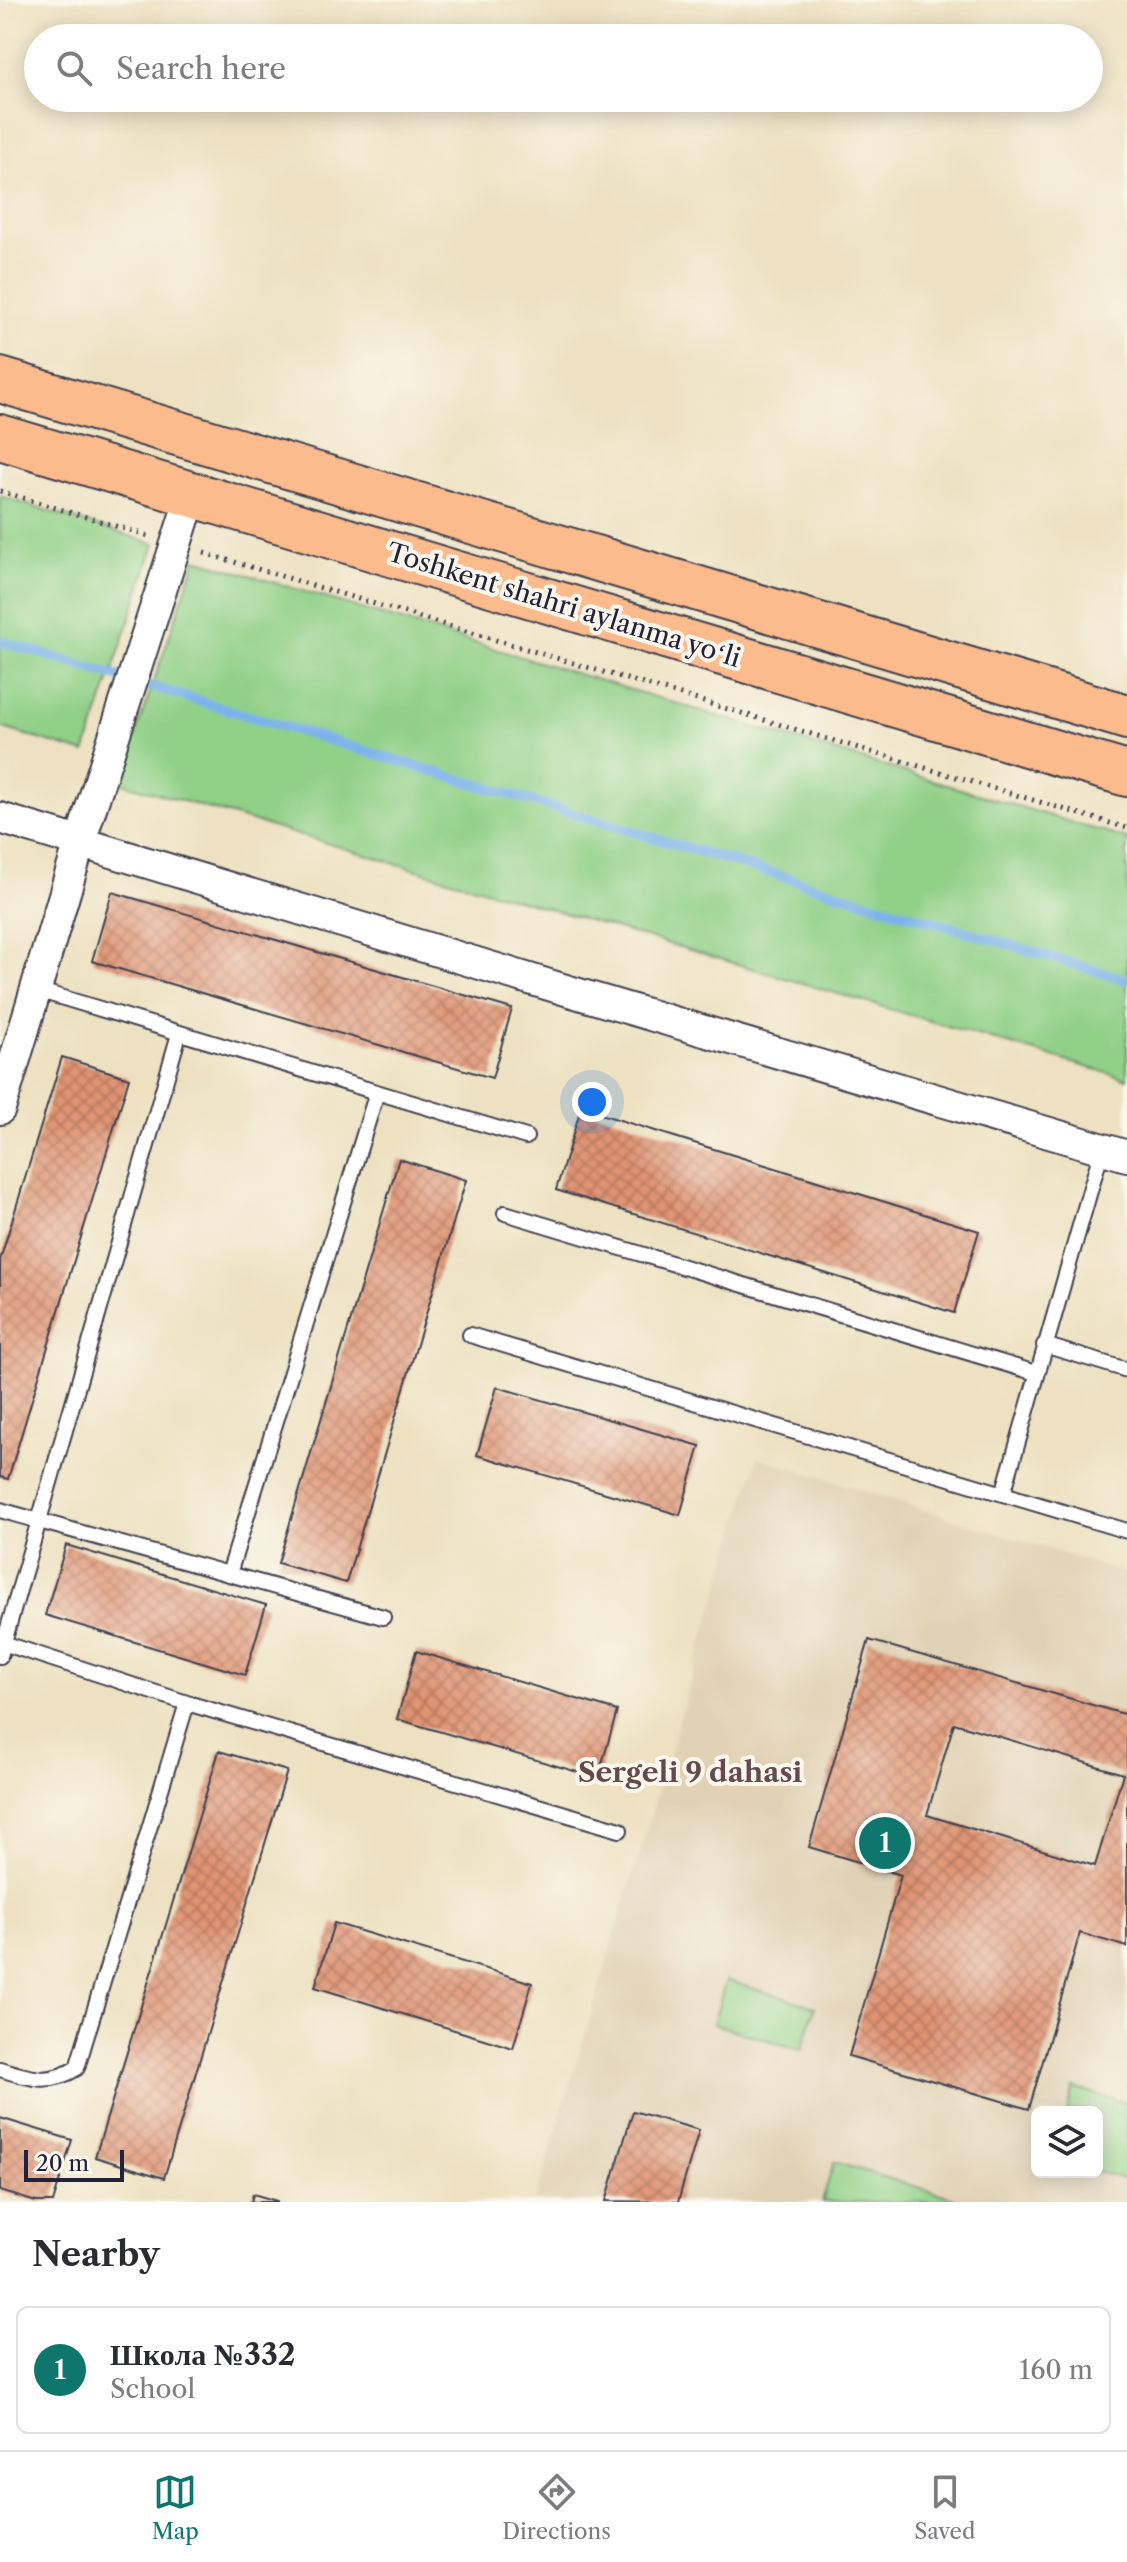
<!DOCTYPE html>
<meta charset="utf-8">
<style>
:root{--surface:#fff;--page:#f7f7f7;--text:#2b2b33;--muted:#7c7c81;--line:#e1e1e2;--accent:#0f766e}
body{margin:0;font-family:"Libre Caslon Text",serif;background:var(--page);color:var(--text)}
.controls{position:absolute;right:24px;bottom:24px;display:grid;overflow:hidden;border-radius:12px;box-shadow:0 4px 20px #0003}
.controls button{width:72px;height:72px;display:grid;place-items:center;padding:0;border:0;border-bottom:2px solid var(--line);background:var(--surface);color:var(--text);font:40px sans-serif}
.scale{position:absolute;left:24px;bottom:20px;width:100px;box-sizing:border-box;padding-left:8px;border:4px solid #22223b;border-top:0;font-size:22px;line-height:28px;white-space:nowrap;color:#22223b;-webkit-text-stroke:6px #fbf7ec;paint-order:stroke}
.you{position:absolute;left:592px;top:1102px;width:28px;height:28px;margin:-20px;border:6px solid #fff;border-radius:50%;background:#1a73e8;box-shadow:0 0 0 12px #1a73e833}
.badge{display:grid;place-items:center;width:52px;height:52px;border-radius:50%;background:var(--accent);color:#fff;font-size:26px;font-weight:700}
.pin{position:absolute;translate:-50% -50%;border:4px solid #fff;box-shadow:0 2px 8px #0006}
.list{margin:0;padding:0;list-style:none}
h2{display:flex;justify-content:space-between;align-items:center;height:104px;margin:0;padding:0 32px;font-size:34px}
h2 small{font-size:26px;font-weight:400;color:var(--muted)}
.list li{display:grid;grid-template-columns:52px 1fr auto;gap:24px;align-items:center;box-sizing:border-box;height:128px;margin:0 16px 16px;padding:0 16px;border:2px solid var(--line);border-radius:12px}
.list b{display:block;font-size:30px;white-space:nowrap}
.list p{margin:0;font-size:26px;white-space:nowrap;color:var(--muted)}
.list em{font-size:26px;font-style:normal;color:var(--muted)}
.icon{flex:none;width:44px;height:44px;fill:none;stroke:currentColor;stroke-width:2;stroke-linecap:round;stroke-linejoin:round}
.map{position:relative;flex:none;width:1127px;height:2202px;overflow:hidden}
.search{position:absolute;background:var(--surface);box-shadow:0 4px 20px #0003;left:24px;right:24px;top:24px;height:88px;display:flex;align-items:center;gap:20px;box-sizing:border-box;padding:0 28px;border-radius:44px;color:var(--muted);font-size:30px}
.sheet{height:248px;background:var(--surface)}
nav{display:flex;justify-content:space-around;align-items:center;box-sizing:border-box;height:112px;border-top:2px solid var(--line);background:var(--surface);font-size:22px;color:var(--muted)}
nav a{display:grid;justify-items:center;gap:4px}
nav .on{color:var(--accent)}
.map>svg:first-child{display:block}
.built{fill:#e1d2b5;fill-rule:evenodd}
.green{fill:#90d087;stroke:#597961;stroke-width:2}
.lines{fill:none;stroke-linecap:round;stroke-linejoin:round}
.stream{stroke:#7bb2eb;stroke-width:10}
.building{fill:url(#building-cross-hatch);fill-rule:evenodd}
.service-casing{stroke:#403f4f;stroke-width:18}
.minor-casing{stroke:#403f4f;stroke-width:34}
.trunk-casing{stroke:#403f4f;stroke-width:48}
.path{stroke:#403f4f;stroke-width:5;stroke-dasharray:2 6;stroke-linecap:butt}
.service{stroke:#fff;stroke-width:14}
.minor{stroke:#fff;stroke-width:30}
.trunk{stroke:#fbbb8c;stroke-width:44}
.labels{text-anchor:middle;stroke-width:8;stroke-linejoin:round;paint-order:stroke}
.street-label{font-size:26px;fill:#22223b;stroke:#fbf7ec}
.neighbourhood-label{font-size:28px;font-weight:bold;fill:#644a4f;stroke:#fbf7ec}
</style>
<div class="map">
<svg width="1127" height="2202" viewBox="0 0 1127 2202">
<defs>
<pattern id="building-cross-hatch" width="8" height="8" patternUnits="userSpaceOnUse" patternTransform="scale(2)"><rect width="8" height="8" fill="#e09473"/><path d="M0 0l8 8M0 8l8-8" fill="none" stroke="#b57860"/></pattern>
</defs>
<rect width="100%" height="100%" fill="#fbf7ec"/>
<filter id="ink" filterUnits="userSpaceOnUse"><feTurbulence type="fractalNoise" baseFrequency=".0125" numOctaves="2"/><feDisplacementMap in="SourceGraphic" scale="16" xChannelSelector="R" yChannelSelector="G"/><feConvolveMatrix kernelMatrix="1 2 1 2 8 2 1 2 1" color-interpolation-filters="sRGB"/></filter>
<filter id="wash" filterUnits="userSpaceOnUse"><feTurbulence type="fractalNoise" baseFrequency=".006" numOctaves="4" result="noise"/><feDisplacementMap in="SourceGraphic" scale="32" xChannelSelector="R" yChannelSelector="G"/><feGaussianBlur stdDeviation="1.8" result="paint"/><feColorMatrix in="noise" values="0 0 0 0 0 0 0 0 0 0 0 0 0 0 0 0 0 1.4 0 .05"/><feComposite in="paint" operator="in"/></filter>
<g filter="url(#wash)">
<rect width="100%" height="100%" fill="#ede1c1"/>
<path class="built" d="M758 1457 1127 1574V2202H535ZM1037 2112H1097V2172H1037Z"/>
<path class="green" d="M0 496 155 544 85 753 0 727Z
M196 559 1127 839V1079L119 782Z
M726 1980 815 2007 802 2050 713 2024Z
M1074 2088 1127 2103V2180L1097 2172V2112H1067Z
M834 2162 967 2202H822Z"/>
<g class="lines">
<path class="stream" d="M0 641 1127 980"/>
</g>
<g id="blocks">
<path class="building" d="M112 892 512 1009 492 1078 92 961Z
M62 1057 129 1078 8 1479 0 1477V1260Z
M581 1108 979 1231 954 1313 556 1190Z
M399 1159 466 1180 346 1583 278 1563Z
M497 1387 700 1446 680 1515 477 1455Z
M66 1545 266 1605 245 1675 45 1615Z
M869 1640 1127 1715V1947L1080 1933 1029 2109 849 2056 901 1875 809 1847ZM954 1723 1123 1774 1095 1866 927 1815Z
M416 1651 617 1711 598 1778 397 1719Z
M219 1751 287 1771 164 2178 95 2157Z
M334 1923 532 1983 513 2048 315 1987Z
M633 2111 699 2130 678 2202 606 2201Z
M0 2118 72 2140 53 2202H36L0 2191Z
M253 2194 277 2201V2202H251Z"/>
</g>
</g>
<g filter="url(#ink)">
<use href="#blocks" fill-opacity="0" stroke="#403f4f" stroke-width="2"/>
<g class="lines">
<defs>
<path id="service" d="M37 990 526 1137
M505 1213 1036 1373
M470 1335 1127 1531
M1044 1345 1127 1370
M1003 1494 1102 1149
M0 1510 383 1617
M229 1574 377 1092
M0 1642 187 1703 620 1830
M0 1656 179 1034
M0 2069C30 2078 48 2086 77 2068L187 1703"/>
<path id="minor" d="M0 818 569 991 1127 1156
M0 1109 80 842 192 494"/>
<path id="trunk" d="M0 380 1127 717
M0 437 1127 774"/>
</defs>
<use href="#service" class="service-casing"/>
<use href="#minor" class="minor-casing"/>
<use href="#trunk" class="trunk-casing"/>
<path class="path" d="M0 491 149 536
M204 553 1127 828"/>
<use href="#service" class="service"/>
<use href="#minor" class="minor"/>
<use href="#trunk" class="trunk"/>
</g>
</g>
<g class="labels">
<g class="street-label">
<text transform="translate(564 605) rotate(17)" y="9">Toshkent shahri aylanma yoʻli</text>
</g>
<g class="neighbourhood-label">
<text x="690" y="1782">Sergeli 9 dahasi</text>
</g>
</g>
</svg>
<div class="controls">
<button><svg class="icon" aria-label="layers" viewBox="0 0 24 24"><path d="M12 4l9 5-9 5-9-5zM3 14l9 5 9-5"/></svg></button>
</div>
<div class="scale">20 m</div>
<div class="you"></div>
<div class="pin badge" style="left:885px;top:1843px">1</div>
<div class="search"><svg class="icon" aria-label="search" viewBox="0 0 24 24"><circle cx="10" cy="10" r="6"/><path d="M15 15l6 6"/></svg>Search here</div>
</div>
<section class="sheet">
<h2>Nearby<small></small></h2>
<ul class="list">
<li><span class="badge">1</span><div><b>Школа №332</b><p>School</p></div><em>160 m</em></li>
</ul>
</section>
<nav>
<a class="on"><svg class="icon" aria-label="map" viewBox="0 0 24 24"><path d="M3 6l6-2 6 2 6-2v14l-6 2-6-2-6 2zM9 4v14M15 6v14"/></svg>Map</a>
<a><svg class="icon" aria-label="directions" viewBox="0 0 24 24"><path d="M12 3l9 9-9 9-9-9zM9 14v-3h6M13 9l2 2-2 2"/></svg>Directions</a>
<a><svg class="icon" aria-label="saved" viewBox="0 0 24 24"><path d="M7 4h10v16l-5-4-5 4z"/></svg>Saved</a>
</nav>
